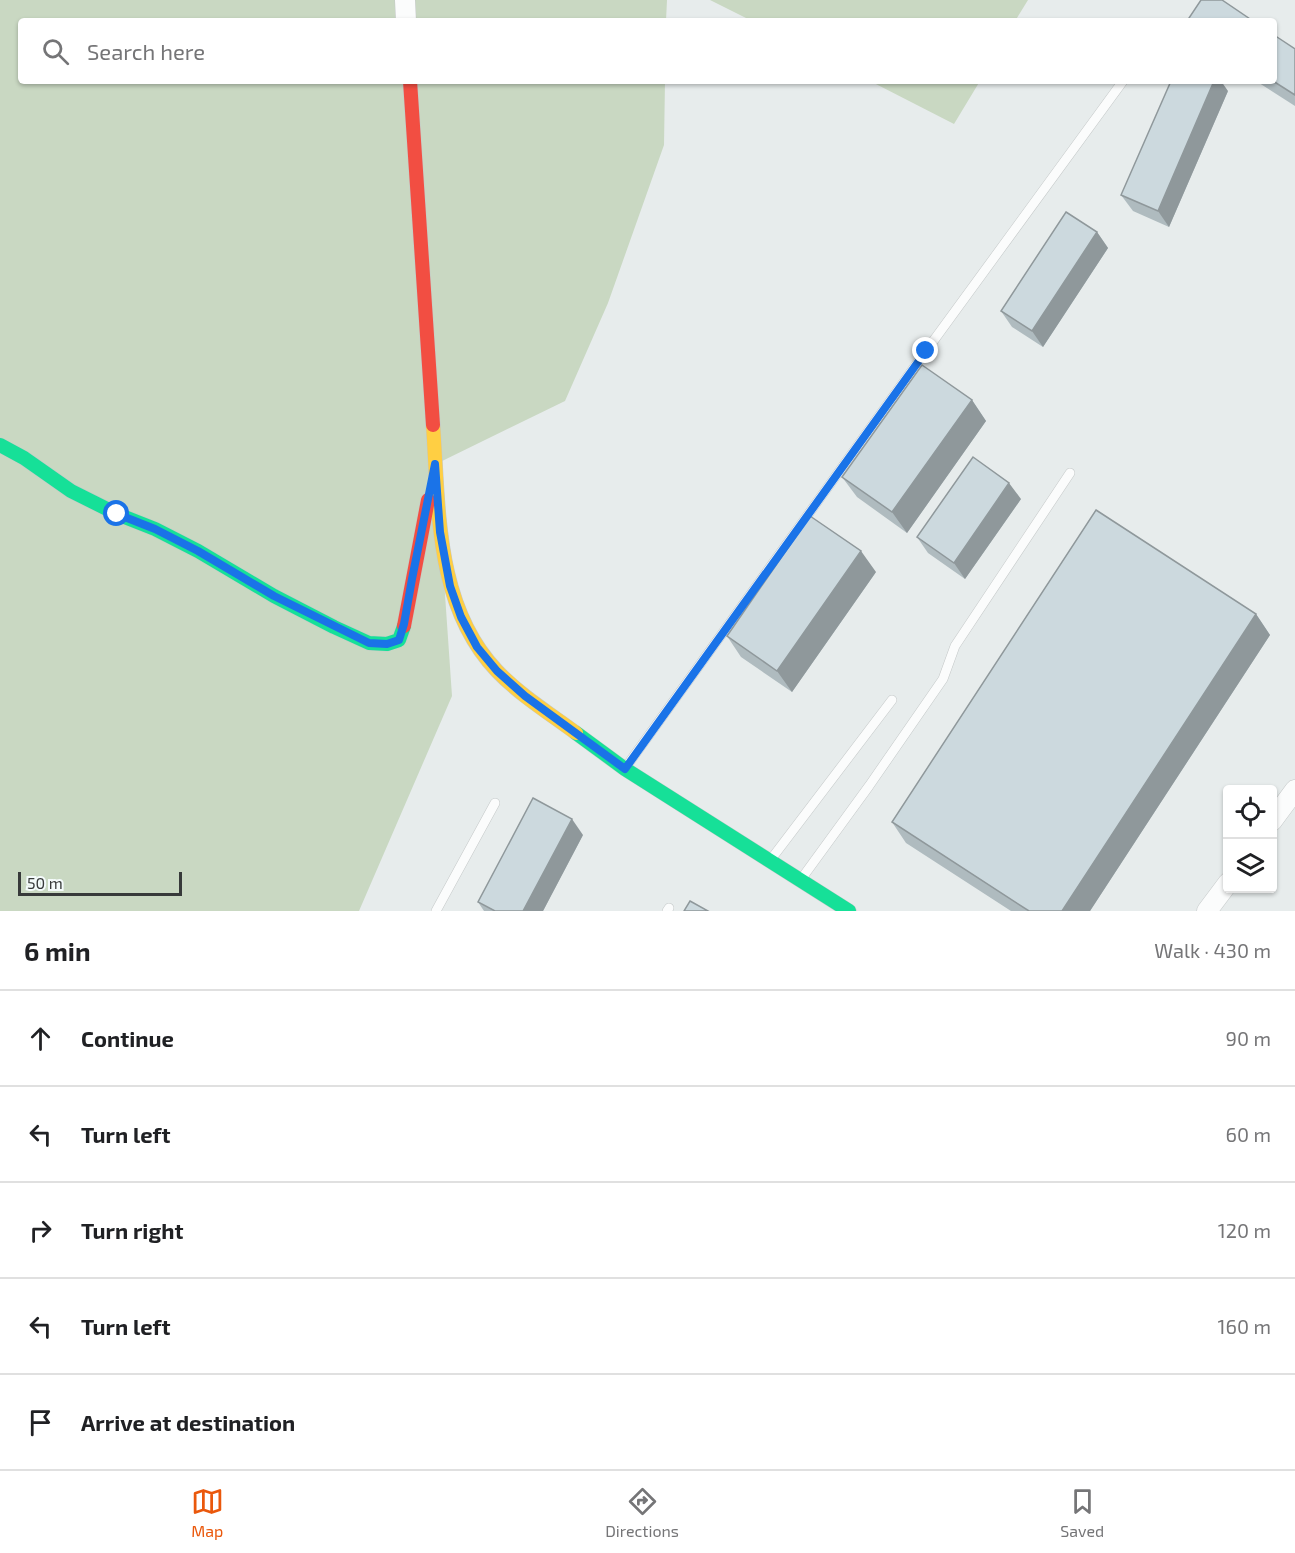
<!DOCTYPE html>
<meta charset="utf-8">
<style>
:root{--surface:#fff;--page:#f2f2f2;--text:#202124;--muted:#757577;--line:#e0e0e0;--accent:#ea580c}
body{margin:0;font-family:"Exo 2",sans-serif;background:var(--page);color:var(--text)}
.controls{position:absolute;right:18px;bottom:18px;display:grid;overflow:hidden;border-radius:6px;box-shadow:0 2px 4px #0004}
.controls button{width:54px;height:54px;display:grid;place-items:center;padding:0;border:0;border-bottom:2px solid var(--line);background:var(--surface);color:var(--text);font:30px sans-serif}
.scale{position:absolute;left:18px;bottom:15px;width:164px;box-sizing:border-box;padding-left:6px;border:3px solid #373a3a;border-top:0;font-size:16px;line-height:21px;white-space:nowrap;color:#373a3a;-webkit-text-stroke:4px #f4fbfb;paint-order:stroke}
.stop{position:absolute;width:18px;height:18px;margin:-14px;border:4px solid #1a73e8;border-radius:50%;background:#fff}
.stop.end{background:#1a73e8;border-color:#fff;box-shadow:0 2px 6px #0008}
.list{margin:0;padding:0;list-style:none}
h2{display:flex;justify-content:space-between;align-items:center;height:78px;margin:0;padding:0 24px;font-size:26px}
h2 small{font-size:20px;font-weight:400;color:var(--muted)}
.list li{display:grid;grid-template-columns:39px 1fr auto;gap:18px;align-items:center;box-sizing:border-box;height:96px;padding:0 24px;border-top:2px solid var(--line)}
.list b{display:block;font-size:22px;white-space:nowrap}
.list em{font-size:20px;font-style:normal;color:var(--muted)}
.icon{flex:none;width:33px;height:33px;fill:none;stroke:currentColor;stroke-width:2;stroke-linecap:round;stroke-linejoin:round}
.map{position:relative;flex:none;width:1295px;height:911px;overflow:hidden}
.search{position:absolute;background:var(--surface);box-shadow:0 2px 4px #0004;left:18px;right:18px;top:18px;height:66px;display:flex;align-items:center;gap:15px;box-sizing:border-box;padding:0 21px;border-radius:6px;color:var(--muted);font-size:22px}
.sheet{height:558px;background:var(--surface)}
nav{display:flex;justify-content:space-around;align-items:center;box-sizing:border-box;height:84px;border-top:2px solid var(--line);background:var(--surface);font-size:16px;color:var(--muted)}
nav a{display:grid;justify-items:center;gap:3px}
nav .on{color:var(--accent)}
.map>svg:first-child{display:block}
.green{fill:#c9d8c2}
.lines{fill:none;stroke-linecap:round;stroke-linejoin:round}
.lane-casing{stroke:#c4c8c8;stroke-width:10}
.street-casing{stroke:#c4c8c8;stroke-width:21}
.fast-casing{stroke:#c4c8c8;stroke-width:15}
.slow-casing{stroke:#c4c8c8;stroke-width:15}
.jam-casing{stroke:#c4c8c8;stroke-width:15}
.lane{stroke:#fbfcfc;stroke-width:9}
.street{stroke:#fbfcfc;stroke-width:20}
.fast{stroke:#16e098;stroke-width:14}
.slow{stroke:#ffcf43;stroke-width:14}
.jam{stroke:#f24e42;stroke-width:14}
.wall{fill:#afbbbf}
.shaded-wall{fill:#8f989b}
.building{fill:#ccd9de;stroke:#8f989b;stroke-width:1.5}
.route{stroke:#1a73e8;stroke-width:8}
</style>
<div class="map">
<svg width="1295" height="911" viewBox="0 0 1295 911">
<rect width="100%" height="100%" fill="#e7ecec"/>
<path class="green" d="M0 0H667L666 21H21V81H665L664 145 608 303 565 401 436 464 452 696 359 911H0Z
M710 0H1028L1015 21H752Z
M870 81H980L954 124Z"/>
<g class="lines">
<defs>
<path id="lane" d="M626 767 926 351 1123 81
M772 858 892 700
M802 878 869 786 943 679 955 646 1070 473
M436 911 495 803
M667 911 669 908"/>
<path id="street" d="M405 0 406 21
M1272 821 1295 790
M1207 911 1228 883"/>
<path id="fast" d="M0 445 24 458 71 491 117 514 155 529 198 551 274 596 334 627 369 643 387 644 399 640 404 626
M576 733 625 769 849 911"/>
<path id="slow" d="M433 425C439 509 435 606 497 671 520 695 549 713 576 733"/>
<path id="jam" d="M410 81 433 425
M404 626 428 500"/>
</defs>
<use href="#lane" class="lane-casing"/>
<use href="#street" class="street-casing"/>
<use href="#fast" class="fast-casing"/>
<use href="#slow" class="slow-casing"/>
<use href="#jam" class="jam-casing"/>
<use href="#lane" class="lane"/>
<use href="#street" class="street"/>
<use href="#fast" class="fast"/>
<use href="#slow" class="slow"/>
<use href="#jam" class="jam"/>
</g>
<path class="wall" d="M1295 49V106L1256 81H1274Z
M1228 91 1169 227 1133 211 1121 195Z
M1097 232 1108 248 1043 347 1012 327 1001 311Z
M972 400 986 421 907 533 857 497 842 477Z
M1021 499 965 579 928 553 917 537Z
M876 572 792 692 741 657 727 636Z
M1256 614 1270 635 1090 911H1011L906 843 892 822Z
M583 835 543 911H484L478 902Z"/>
<path class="shaded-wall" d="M1214 81H1221L1228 91 1169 227 1158 211Z
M1097 232 1108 248 1043 347 1032 331Z
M972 400 986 421 907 533 892 512Z
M1009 483 1021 499 965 579 954 563Z
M861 551 876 572 792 692 777 671Z
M1256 614 1270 635 1090 911H1062Z
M572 819 583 835 543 911H523Z"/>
<path class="building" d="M1201 0H1222L1253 21H1187Z
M1274 35 1295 49V95L1273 81Z
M1171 81H1214L1158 211 1121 195Z
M1066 212 1097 232 1032 331 1001 311Z
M922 365 972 400 892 512 842 477Z
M973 457 1009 483 954 563 917 537Z
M1096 510 1256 614 1062 911H1029L892 822Z
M810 516 861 551 777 671 727 636Z
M533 798 572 819 523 911H495L478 902Z
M690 901 708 911H684Z"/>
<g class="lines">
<path class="route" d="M117 514 155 529 198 551 274 596 369 643 387 644 399 640 404 624 412 579 435 464 440 532 450 586 461 617 477 647 497 671 525 696 625 769 926 351"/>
</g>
</svg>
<div class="controls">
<button><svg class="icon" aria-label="locate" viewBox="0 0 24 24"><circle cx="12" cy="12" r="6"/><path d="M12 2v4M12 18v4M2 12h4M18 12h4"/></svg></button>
<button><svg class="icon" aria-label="layers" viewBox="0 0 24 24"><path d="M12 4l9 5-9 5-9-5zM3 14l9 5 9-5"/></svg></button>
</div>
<div class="scale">50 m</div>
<div class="stop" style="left:117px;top:514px"></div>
<div class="stop end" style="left:926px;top:351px"></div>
<div class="search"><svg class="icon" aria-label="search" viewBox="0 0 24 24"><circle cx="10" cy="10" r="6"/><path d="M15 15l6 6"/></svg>Search here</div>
</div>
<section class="sheet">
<h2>6 min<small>Walk · 430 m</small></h2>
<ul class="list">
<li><svg class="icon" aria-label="ahead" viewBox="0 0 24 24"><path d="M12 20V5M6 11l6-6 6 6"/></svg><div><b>Continue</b></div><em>90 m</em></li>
<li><svg class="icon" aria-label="left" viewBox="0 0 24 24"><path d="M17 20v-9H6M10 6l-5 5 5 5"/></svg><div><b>Turn left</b></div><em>60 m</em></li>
<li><svg class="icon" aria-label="right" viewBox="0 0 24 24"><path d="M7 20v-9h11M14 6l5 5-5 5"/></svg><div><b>Turn right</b></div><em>120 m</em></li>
<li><svg class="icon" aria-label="left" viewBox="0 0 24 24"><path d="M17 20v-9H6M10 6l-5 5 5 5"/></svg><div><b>Turn left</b></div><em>160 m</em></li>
<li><svg class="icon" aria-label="arrive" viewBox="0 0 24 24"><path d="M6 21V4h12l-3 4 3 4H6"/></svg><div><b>Arrive at destination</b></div></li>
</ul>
</section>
<nav>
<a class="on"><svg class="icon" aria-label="map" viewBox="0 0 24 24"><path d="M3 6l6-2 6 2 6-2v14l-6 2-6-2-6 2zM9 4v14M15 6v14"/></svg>Map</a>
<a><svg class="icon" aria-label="directions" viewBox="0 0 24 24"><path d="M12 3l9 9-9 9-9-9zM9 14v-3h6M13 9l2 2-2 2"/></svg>Directions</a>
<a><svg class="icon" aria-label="saved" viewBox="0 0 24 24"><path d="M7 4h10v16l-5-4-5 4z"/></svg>Saved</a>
</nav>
